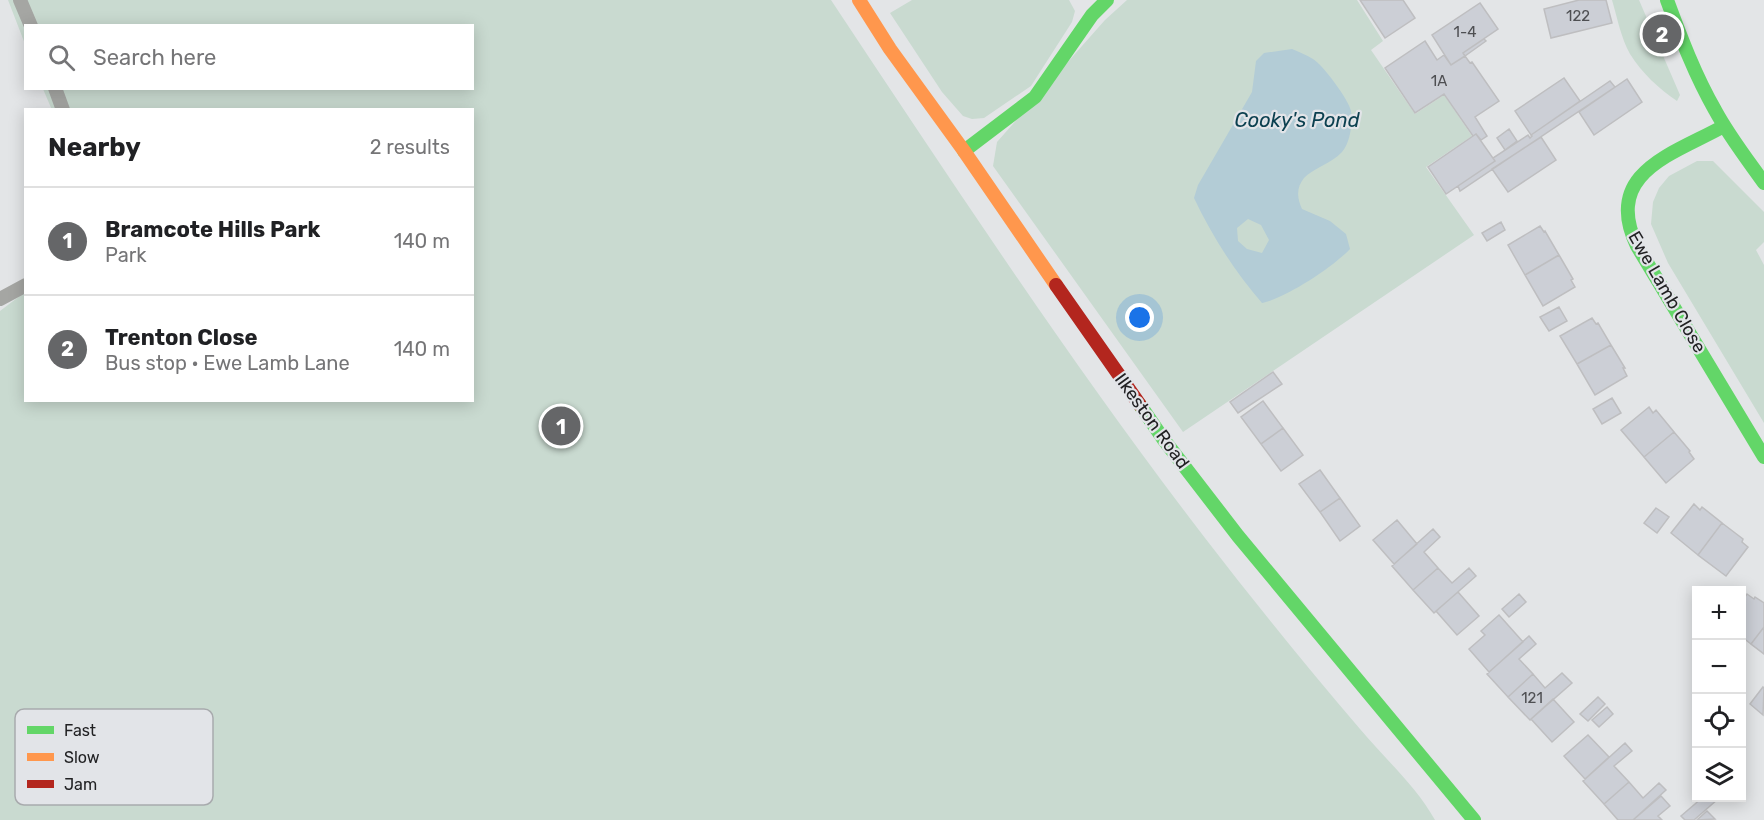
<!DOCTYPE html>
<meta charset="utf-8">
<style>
:root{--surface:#fff;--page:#f2f2f2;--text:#202124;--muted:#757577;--line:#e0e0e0;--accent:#656668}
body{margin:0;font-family:Rubik,sans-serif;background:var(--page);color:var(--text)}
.controls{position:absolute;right:18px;bottom:18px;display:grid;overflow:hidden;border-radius:0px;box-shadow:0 3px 15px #0003}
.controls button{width:54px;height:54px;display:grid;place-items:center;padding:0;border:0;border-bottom:2px solid var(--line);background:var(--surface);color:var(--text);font:30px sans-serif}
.you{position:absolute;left:1140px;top:318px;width:21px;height:21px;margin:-15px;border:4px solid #fff;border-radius:50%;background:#1a73e8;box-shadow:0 0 0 9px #1a73e833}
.badge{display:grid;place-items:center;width:39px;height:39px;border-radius:50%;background:var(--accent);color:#fff;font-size:20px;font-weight:700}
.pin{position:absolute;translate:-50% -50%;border:3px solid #fff;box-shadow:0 2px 6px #0006}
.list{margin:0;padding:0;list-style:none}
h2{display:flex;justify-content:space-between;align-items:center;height:78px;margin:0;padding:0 24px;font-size:26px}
h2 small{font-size:20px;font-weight:400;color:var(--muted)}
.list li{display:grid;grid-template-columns:39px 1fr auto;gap:18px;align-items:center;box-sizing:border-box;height:108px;padding:0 24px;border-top:2px solid var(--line)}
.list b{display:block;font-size:22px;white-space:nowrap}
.list p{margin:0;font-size:20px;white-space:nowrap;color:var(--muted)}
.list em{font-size:20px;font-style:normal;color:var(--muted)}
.icon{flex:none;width:33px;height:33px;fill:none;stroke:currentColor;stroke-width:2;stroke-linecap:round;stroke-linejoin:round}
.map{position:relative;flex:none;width:1764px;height:820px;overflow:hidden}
.search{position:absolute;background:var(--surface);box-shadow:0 3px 15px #0003;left:24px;top:24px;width:450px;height:66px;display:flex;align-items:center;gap:15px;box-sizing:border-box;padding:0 21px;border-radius:0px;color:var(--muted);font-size:22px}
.panel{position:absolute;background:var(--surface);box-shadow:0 3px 15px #0003;left:24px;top:108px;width:450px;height:294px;border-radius:0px}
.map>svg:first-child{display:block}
.green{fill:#c9dad0}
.water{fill:#b3ccd6;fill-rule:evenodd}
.building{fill:#cccfd6;stroke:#bebec0;stroke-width:1.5}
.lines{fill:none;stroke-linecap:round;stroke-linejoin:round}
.lane{stroke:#a5a6a3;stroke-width:14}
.fast{stroke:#63d668;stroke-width:14}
.slow{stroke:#ff974d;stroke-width:14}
.jam{stroke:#b3261e;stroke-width:14}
.labels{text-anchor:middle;stroke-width:4.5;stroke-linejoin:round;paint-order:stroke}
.number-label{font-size:15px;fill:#4e4f52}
.street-label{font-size:18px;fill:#212123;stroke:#e2e4e8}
.water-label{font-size:20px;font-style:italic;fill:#0c4050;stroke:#e2e4e8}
.key{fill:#e2e4e8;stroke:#a8aaad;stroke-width:1.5}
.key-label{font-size:16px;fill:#212123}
</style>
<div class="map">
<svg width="1764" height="820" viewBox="0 0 1764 820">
<rect width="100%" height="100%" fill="#e3e5e7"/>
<path class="green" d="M8 0H831C952 182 1072 365 1205 538 1255 603 1307 667 1360 729 1385 759 1416 786 1435 820H0V311L25 292 26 400H472V110H52L43 89 472 88V26H26L25 44Z
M912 0H1069L1075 11 1072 22 1031 86 984 118 972 119 963 116 942 92 890 13Z
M1127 0H1357L1383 41 1371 50 1415 114 1444 95 1472 136 1426 167 1474 235 1183 432 993 166 997 142 1105 20Z
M1612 0H1639L1680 95 1677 101C1659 89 1642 73 1630 54 1621 38 1617 17 1612 0Z
M1697 161H1713L1764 212V242L1756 250 1764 265V423L1668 263 1651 224 1653 202 1659 188 1669 176Z"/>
<path class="water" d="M1292 49C1299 52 1307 55 1313 59 1323 65 1349 100 1351 111 1353 123 1350 143 1342 152 1332 163 1312 169 1304 178 1296 188 1297 198 1302 209L1330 221 1346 234 1350 249C1333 267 1286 298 1262 303 1235 272 1212 236 1194 198L1198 185 1252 92 1256 61 1264 53ZM1248 219 1261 225 1269 240 1262 253 1247 249 1238 241 1237 228Z"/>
<path class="building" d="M1360 0H1403L1415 18 1385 38Z
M1579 0H1606L1612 23 1551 38 1544 9Z
M1480 3 1498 29 1463 53 1465 56 1451 65 1432 35Z
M1484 39 1486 41 1465 56 1463 53Z
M1425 41 1437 60 1444 55 1451 65 1465 56 1470 63 1472 62 1499 101 1475 117 1487 136 1481 140 1476 134 1473 136 1444 94 1415 113 1385 68Z
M1564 78 1580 101 1531 135 1515 111Z
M1627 79 1642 102 1594 135 1579 112Z
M1610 81 1615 87 1460 191 1458 186 1495 161 1493 158 1528 135 1530 138 1532 136 1531 135Z
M1509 129 1517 141 1505 150 1497 138Z
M1476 134 1495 161 1446 194 1428 167Z
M1541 137 1556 160 1508 192 1492 169Z
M1501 222 1505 230 1487 241 1482 233Z
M1540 226 1544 232 1545 231 1559 255 1525 275 1508 245Z
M1559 255 1573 279 1571 280 1575 287 1543 306 1525 275Z
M1559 307 1567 321 1549 331 1540 317Z
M1592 318 1596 324 1598 323 1611 345 1577 364 1560 336Z
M1611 345 1625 368H1623L1627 376 1595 395 1577 364Z
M1273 372 1282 384 1238 413 1230 402Z
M1612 398 1621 413 1602 424 1593 409Z
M1263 401 1283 428 1261 444 1241 417Z
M1649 407 1653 413 1656 410 1674 432 1644 457 1621 430Z
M1283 428 1303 455 1281 471 1261 444Z
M1674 432 1690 451 1689 452 1694 459 1666 483 1644 457Z
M1320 470 1340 498 1320 512 1299 484Z
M1340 498 1360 526 1340 541 1320 512Z
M1694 504 1700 510 1702 507 1722 523 1698 555 1671 533Z
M1656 508 1669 517 1657 533 1644 523Z
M1397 520 1417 544 1394 564 1373 540Z
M1722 523 1743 539 1742 542 1748 547 1726 576 1698 555Z
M1433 529 1440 537 1424 552 1438 568 1413 590 1392 566Z
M1438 568 1452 583 1469 568 1476 576 1434 613 1413 590Z
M1458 592 1479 616 1457 635 1436 611Z
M1519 594 1526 602 1509 617 1502 609Z
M1747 594 1754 599 1755 597 1764 603V627L1751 644 1742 637V601Z
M1499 615 1523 642 1489 672 1469 649 1485 635 1481 631Z
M1764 627V654L1751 644Z
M1529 636 1536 644 1519 659 1533 674 1508 697 1487 674Z
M1562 673 1572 683 1530 720 1508 697 1533 674 1545 688Z
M1763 687 1764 688 1763 715 1750 704Z
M1598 697 1605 704 1588 721 1580 714Z
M1553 699 1574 722 1552 742 1531 719Z
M1607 707 1613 714 1599 727 1592 720Z
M1588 735 1609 757 1585 779 1564 756Z
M1625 743 1632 751 1614 766 1629 782 1604 804 1583 781Z
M1629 782 1643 798 1659 783 1666 790 1633 820H1618L1604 804Z
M1661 796 1670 806 1658 816 1662 820H1633Z
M1702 798H1717L1718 799 1694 820H1685L1681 816Z
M1707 811 1715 819 1697 820Z"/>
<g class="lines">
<path class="lane" d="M20 0 31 26
M55 88 63 110
M0 299 26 285"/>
<path class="fast" d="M1667 0C1681 38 1695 75 1715 110 1729 136 1747 159 1764 183
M1724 126C1674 154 1602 172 1637 246L1764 457
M964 151 1035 97 1092 15 1107 0
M1140 405 1164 440 1238 536 1474 820"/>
<path class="slow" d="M859 0 890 49 964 151 1056 285"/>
<path class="jam" d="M1056 285 1140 405"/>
</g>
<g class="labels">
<g class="number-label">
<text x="1578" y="21">122</text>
<text x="1465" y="37">1-4</text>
<text x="1439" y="86">1A</text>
<text x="1532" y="703">121</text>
</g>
<g class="street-label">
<text transform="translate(1667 292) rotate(60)" y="6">Ewe Lamb Close</text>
<text transform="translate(1152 421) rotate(54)" y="6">Ilkeston Road</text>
</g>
<g class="water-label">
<text x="1297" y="127">Cooky's Pond</text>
</g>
</g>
<rect x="15" y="709" width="198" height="96" rx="9" class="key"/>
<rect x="27" y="726" width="27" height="8" fill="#63d668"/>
<rect x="27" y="753" width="27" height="8" fill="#ff974d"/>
<rect x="27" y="780" width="27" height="8" fill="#b3261e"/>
<g class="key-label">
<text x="64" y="736">Fast</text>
<text x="64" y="763">Slow</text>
<text x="64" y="790">Jam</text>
</g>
</svg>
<div class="controls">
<button>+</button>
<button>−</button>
<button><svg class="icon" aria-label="locate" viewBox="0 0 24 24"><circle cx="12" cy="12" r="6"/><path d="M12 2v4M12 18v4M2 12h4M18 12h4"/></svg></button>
<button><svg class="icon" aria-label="layers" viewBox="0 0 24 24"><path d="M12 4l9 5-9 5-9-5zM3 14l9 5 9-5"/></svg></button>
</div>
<div class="you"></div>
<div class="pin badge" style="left:561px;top:426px">1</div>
<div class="pin badge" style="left:1662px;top:34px">2</div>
<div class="search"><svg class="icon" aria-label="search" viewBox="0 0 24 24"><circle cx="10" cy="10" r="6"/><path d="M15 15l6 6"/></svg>Search here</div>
<section class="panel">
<h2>Nearby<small>2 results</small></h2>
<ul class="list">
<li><span class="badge">1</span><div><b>Bramcote Hills Park</b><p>Park</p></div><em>140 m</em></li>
<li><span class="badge">2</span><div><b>Trenton Close</b><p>Bus stop · Ewe Lamb Lane</p></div><em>140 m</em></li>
</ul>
</section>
</div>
